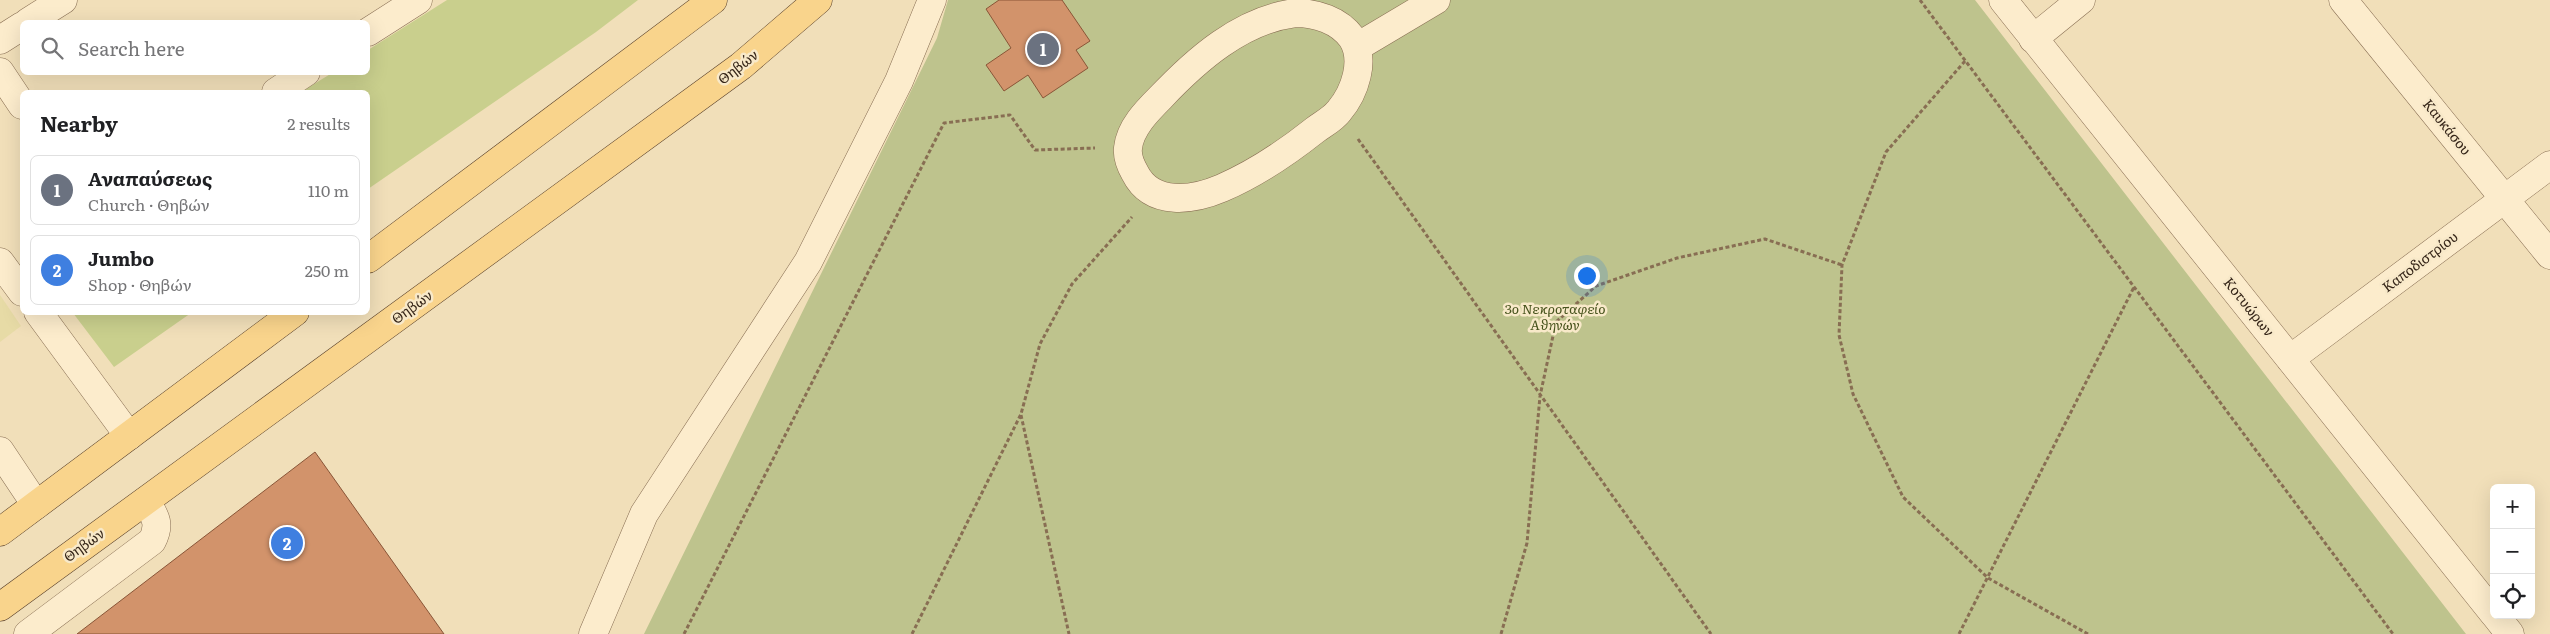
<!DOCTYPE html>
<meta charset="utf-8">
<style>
:root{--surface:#fff;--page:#f6f6f6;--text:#202124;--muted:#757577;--line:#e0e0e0;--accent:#2563eb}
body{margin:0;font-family:Literata,serif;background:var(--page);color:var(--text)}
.controls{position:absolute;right:15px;bottom:15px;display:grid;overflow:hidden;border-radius:8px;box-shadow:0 5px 20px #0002}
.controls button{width:45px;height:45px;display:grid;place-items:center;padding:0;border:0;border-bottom:1px solid var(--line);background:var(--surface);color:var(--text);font:25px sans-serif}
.you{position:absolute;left:1586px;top:275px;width:18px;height:18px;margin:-12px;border:4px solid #fff;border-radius:50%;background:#1a73e8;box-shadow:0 0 0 8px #1a73e833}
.badge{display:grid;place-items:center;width:32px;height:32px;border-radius:50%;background:var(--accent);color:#fff;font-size:16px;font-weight:700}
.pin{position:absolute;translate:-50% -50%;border:2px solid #fff;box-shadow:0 1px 5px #0006}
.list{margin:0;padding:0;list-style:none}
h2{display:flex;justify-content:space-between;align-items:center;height:65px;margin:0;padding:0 20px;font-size:21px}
h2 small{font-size:16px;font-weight:400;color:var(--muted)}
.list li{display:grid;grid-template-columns:32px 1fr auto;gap:15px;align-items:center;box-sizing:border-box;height:70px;margin:0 10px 10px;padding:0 10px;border:1px solid var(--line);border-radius:8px}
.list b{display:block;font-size:19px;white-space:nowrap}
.list p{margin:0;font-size:16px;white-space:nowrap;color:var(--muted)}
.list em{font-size:16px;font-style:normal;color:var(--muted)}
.icon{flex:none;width:28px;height:28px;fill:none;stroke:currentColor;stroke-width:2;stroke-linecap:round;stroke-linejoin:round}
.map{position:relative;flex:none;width:2550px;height:634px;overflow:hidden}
.search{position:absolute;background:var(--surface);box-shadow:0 5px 20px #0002;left:20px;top:20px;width:350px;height:55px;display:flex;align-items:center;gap:12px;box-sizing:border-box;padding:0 18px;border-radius:8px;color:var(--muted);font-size:19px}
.panel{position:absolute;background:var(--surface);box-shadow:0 5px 20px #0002;left:20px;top:90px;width:350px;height:225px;border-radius:8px}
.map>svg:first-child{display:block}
.farmland{fill:#e7dba6}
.green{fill:#c9cf8d}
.cemetery{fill:#bec38d}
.building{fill:#d2936b;stroke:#895537}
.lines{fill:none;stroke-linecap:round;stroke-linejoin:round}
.minor-casing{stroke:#886e53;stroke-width:29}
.major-casing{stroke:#553c28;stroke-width:29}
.path{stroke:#886e53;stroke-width:3;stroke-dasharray:4 2.5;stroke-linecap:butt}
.minor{stroke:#fceccc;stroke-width:28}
.major{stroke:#f9d48c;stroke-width:28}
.labels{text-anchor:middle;stroke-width:5;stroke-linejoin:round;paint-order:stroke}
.street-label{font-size:14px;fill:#362619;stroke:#f8e9c9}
.park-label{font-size:14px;font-style:italic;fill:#48541e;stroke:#f8e9c9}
</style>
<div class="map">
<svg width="2550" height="634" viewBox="0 0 2550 634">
<rect width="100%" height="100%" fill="#f1dfb9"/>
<path class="farmland" d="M0 295 21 326 0 342Z"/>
<path class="green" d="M447 0H638L596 32 368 189V92H301L332 73 368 72V50Z
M73 313H191L114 367Z"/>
<path class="cemetery" d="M948 0H1975L2466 634H644L937 38Z"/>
<path class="building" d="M999 0H1062L1090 41 1076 50 1088 68 1043 98 1028 75 1004 91 986 65 1011 48 986 9Z
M315 452 444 634H77Z"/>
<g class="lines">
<defs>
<path id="minor" d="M2003 0 2494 614
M2343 0 2550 255
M1295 13C1316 13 1339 20 1352 38 1366 60 1355 92 1339 111 1333 119 1323 124 1315 130 1286 153 1257 173 1222 188 1194 200 1152 207 1135 173 1131 166 1127 156 1128 148 1130 128 1147 111 1160 98 1196 60 1241 20 1295 13Z
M28 22 63 0
M368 32 418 0
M2033 39 2081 0
M0 40 22 26
M1357 47 1436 0
M0 72 22 105
M276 92 306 72
M0 262 22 292
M38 312 129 436
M2290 359 2550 165
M0 451 36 505
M2495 615 2510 634
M28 634 152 541C161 524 155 516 146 501
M593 634 644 514 808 262 899 81 932 0"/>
<path id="major" d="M368 259 713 0
M0 532 295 312
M0 607 741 66 818 0"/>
</defs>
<use href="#minor" class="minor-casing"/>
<use href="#major" class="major-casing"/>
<path class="path" d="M1920 0 2393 634
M1965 61 1886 152 1842 265 1839 335 1853 394 1903 497 1988 578 2088 634
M1358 139 1711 634
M1021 415 1069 634
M684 634 944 123 1010 115 1035 150 1095 148
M912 634 1021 414 1040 344 1072 284 1132 217
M1501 634 1527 543 1540 396 1556 322 1596 286 1677 258 1765 239 1842 265
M1959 634 2134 287"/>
<use href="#minor" class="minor"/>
<use href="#major" class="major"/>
</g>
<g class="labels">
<g class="street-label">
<text transform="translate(738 67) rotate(-38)" y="5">Θηβών</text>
<text transform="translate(2447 127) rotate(51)" y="5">Καυκάσου</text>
<text transform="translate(2420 262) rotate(-37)" y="5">Καποδιστρίου</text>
<text transform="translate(412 307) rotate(-36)" y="5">Θηβών</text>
<text transform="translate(2249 307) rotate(51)" y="5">Κοτυώρων</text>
<text transform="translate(84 545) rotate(-36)" y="5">Θηβών</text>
</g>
<g class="park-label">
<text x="1555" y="314">3ο Νεκροταφείο<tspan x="1555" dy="16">Αθηνών</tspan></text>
</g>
</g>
</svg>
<div class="controls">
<button>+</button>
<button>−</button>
<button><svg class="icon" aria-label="locate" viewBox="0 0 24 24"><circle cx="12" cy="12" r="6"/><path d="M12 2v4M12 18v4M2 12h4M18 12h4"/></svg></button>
</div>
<div class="you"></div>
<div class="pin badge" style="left:1043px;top:49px;background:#6b7280">1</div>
<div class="pin badge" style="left:287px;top:543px;background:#3f7fe0">2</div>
<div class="search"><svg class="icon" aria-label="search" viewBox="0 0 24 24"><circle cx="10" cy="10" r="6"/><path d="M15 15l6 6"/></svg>Search here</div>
<section class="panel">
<h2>Nearby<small>2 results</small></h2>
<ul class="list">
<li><span class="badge" style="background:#6b7280">1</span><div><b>Αναπαύσεως</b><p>Church · Θηβών</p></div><em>110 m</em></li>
<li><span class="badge" style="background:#3f7fe0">2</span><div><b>Jumbo</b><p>Shop · Θηβών</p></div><em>250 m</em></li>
</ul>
</section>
</div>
